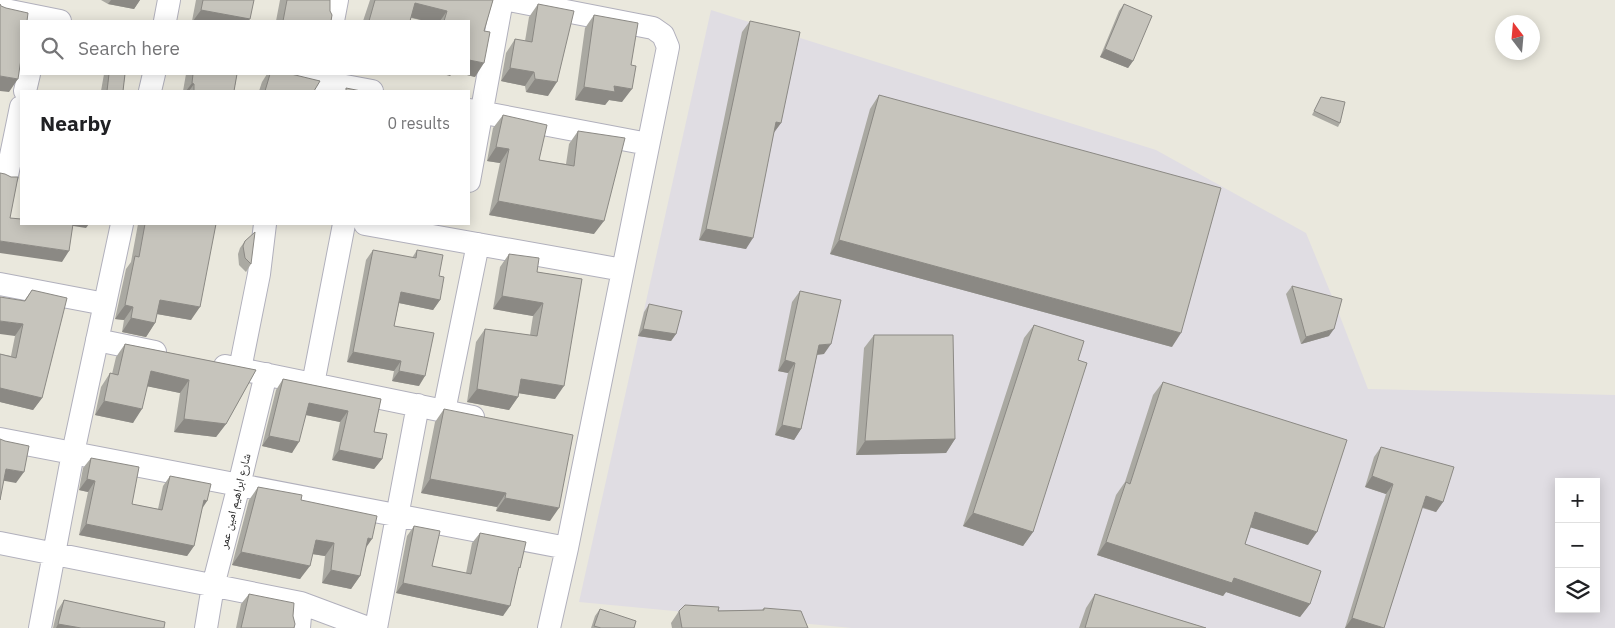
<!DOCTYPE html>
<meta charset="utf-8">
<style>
:root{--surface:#fff;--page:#f2f2f2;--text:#202124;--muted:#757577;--line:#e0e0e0}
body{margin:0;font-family:"IBM Plex Sans","Noto Naskh Arabic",sans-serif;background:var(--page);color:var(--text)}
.controls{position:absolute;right:15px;bottom:15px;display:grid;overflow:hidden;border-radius:0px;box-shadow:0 2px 12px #0003}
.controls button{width:45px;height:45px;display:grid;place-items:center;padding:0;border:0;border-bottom:1px solid var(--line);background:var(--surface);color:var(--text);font:25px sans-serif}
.compass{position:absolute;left:1495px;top:15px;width:45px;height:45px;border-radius:50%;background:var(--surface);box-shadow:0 2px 12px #0003;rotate:344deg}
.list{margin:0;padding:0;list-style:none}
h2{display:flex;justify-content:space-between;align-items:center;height:65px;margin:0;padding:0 20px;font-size:21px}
h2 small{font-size:16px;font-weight:400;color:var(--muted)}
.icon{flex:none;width:28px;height:28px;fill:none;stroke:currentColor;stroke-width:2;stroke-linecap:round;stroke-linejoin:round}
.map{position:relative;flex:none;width:1615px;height:628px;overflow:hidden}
.search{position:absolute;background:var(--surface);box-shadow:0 2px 12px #0003;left:20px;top:20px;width:450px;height:55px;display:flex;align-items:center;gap:12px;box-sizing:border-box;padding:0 18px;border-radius:0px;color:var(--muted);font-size:19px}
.panel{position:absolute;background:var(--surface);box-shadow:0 2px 12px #0003;left:20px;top:90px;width:450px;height:135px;border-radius:0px}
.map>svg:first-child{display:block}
.industrial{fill:#e0dde3;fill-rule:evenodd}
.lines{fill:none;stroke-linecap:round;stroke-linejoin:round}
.minor-casing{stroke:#b1b0bc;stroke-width:24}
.minor{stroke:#fff;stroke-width:22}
.wall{fill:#aaa9a2}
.shaded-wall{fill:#8b8984}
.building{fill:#c6c4bc;stroke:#8b8984}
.labels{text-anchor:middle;stroke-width:5;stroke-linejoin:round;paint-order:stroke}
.street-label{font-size:12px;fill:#292929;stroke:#fff}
</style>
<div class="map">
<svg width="1615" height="628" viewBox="0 0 1615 628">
<rect width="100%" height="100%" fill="#eae8dd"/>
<path class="industrial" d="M711 10 1156 150 1306 233 1336 306 1368 389 1615 395V628H852L579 602ZM1559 482H1596V609H1559Z"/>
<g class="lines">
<defs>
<path id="minor" d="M509 0 653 28 663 35 668 47 567 548 549 628
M0 9 60 21
M165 21 169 0
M333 21 337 0
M281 74 372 91
M25 91 29 74
M150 91 154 74
M469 110 648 144
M7 175 21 107
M469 181 502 0
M365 224 623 270
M0 284 105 304
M97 340 155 352
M225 366 473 417
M240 369 259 274 265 224
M313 384 344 224
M444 411 478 244
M0 439 567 548
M0 543 301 603 368 628
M40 628 73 453 122 224
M206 628 213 586 239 485 266 374
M299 628 301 603
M376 628 418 405"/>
</defs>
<use href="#minor" class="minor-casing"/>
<use href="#minor" class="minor"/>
</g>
<path class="wall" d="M101 0H140L134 9 108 4Z
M196 0H254L248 21H192Z
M280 0H330V11L331 21H276Z
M370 0H493L484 31 475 77 463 74H469V21H425L411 18 410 21H363Z
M538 4 548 96 526 92 525 86 501 81 506 53 515 39 525 41 529 17Z
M1124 4 1133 61 1128 68 1100 57 1119 11Z
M594 15 631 65 622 102 609 100 605 105 575 100 585 28Z
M750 21 781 123 774 132 746 249 699 240 742 32Z
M104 74H125L123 91H101Z
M186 74H237L234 91H183Z
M267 74H291L314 91H259L262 82Z
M879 95 1172 347 830 254 870 109Z
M1321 97 1340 123 1338 127 1312 115Z
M503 115 539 160 566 164 569 144 578 131 594 234 489 215 500 163 487 161 493 128Z
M138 224H216L191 320 157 314 155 323 146 337 122 332 124 320 115 319 126 269 131 262Z
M245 241 251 264 246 272 239 265 238 254 240 248Z
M373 250 412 258 417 250 439 276 440 300 433 310 399 303 394 326 419 386 392 381 394 371 347 362 366 260Z
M509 254 537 272 582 279 555 399 519 393 518 397 509 410 467 402 476 342 485 329 530 335 533 316 493 309 500 267Z
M1292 286 1329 336 1301 344 1286 294Z
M32 290 42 398 33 410 0 402V354L11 356 15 336 24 301Z
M800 291 824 354 817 355 801 429 794 440 775 435 788 373 778 371 792 302Z
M649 304 676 334 671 341 638 336 644 312Z
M1034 325 1078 360 1033 532 1023 546 963 526 1024 338Z
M874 335 955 439 946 453 856 455 864 348Z
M125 344 256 370 226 424 216 437 174 432 180 393 147 386 133 423 95 415 101 387 110 373 112 374 116 357Z
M283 379 381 399 374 432 382 459 374 469 332 460 340 422 306 415 292 453 262 446 276 390Z
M1163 382 1308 545 1251 527 1245 544 1310 604 1300 617 1226 592 1223 596 1097 555 1116 495 1125 482 1153 395Z
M444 409 550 521 496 511 497 507 421 493 435 422Z
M1381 447 1443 502 1436 512 1422 508 1384 628H1345L1386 494 1365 487 1374 457Z
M91 458 132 504 158 509 163 486 170 476 207 501 202 509 194 546 187 556 79 535 88 492 79 490 83 468Z
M258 487 301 500 366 548 360 576 351 589 322 583 325 556 312 554 300 579 232 565 249 500Z
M414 526 432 566 466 573 472 543 480 533 518 572 503 616 396 593 407 536Z
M249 594 293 616 294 628H236L241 604Z
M1095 594 1206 628H1079L1086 608Z
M64 600 164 628H53L57 611Z
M764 608 808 628H672L671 623 679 611 762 610Z
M600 609 634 628H591L595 616Z"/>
<path class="shaded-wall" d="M111 0H140L134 9 108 4Z
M415 3 447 11 440 21H425L406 16Z
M201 10 250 19 248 21H193Z
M1105 49 1133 61 1128 68 1100 57Z
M469 60 484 63 475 77 463 74H469Z
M510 68 534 72 525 86 501 81Z
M443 74H452L450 76Z
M0 76 18 79 9 92 0 91Z
M535 79 557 82 548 96 526 92Z
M192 83 194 84 189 91H186Z
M614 86 632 89 622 102 609 100 605 105 575 100 584 87Z
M776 122 781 123 773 134Z
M496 147 509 149 500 163 487 161Z
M498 201 604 221 594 234 489 215Z
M68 224H89L86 228 67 225Z
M706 229 753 238 746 249 699 240Z
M839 240 1181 333 1172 347 830 254Z
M0 241 69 251 62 262 0 253Z
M401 292 440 300 433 310 394 302Z
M502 296 543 303 533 316 493 309Z
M160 300 200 307 191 320 151 313Z
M125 305 133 307 124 320 115 319Z
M131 318 155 323 146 337 122 332Z
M0 321 23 324 15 336 0 334Z
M643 329 676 334 671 341 638 336Z
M1334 329 1329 336 1301 344 1306 337Z
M831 344 824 354 812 355 819 345Z
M353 352 401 361 394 371 347 362Z
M785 360 795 363 788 373 778 371Z
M151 371 189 380 180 393 141 385Z
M399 371 425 376 419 386 392 381Z
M521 379 564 386 555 399 511 392Z
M0 388 42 398 33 410 0 402Z
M477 389 518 397 509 410 467 402Z
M104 401 142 409 133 423 95 415Z
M309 403 348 411 340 422 301 414Z
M184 419 226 424 216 437 174 432Z
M782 425 801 429 794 440 775 435Z
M269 436 299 442 292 453 262 446Z
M955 439 946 453 856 455 865 441Z
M339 450 382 459 374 469 332 460Z
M6 469 24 472 16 483 0 480Z
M1372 476 1393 484 1386 494 1365 487Z
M87 479 95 481 88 492 79 490Z
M430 479 506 493 497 507 421 493Z
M1426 496 1443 502 1436 512 1419 506Z
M505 498 559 508 550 521 496 511Z
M204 500 207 501 200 511Z
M1255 512 1317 532 1308 545 1246 526Z
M973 513 1033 532 1023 546 963 526Z
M86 524 194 546 187 556 79 535Z
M368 538 372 539 363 552Z
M316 540 334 543 325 556 306 553Z
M1106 542 1234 578 1310 604 1300 617 1226 592 1223 596 1097 555Z
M241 552 310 566 300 579 232 565Z
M331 570 360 576 351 589 322 583Z
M403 583 510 606 503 616 396 593Z
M1352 618 1384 628H1345Z
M58 624 81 628H56Z"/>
<path class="building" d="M203 0H254L250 19 201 10Z
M287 0H330V11L332 15 331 21H283Z
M375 0H493L484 31 490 32 484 63 469 60V21H444L447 11 415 3 410 21H369Z
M0 4 1 6 6 8 28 13 27 21H21V59L18 79 0 76Z
M538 4 574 11 557 82 535 79 534 72 510 68 515 39 532 42Z
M1124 4 1152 16 1133 61 1105 49Z
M594 15 638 23 631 65 636 66 632 89 614 86 615 92 584 87Z
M750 21 800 32 781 123 776 122 753 238 706 229Z
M109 74H125L123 91H107Z
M193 74H237L234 91H194V84L192 83Z
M270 74H291L320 81 314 91H265Z
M346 88 361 91H346Z
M879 95 1221 188 1181 333 839 240Z
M1321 97 1345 102 1340 123 1314 111Z
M503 115 547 125 539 160 574 166 578 131 625 138 604 221 498 201 509 149 496 147Z
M0 173 5 174 11 177H18L10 218 21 219V224H73L69 251 0 241Z
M145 224H216L200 307 160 300 155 323 131 318 133 307 125 305 135 256 139 257Z
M255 232 251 264 245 258 243 246 245 241Z
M373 250 416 258 417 250 443 255 439 276 444 277 440 300 401 292 394 326 434 333 425 376 399 371 401 361 353 352Z
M509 254 539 258 537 272 582 279 564 386 521 379 518 397 477 389 485 329 537 336 543 303 502 296Z
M1292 286 1342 299 1334 329 1306 337Z
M32 290 67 298 42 398 0 388V354L16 358 23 324 0 321V297L25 301Z
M800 291 841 300 831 344 819 345 801 429 782 425 795 363 785 360Z
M649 304 682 311 676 334 643 329Z
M1034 325 1084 341 1078 360 1087 363 1033 532 973 513Z
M874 335H953L955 439 865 441Z
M125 344 256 370 226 424 184 419 189 380 151 371 142 409 104 401 110 373 118 375Z
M283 379 381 399 374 432 387 434 382 459 339 450 348 411 309 403 299 442 269 436Z
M1163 382 1347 440 1317 532 1255 512 1245 544 1321 571 1310 604 1234 578 1232 583 1106 542 1126 482 1130 484Z
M444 409 573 435 559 508 505 498 506 493 430 479Z
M0 439 5 441 29 446 24 472 6 469 0 500Z
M1381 447 1454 467 1443 502 1426 496 1384 628 1352 618 1393 484 1372 476Z
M91 458 139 467 132 504 162 510 170 476 211 484 207 501 204 500 194 546 86 524 95 481 87 479Z
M258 487 302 495 301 500 377 516 372 539 368 538 360 576 331 570 334 543 316 540 310 566 241 552Z
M414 526 440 531 432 566 471 574 480 533 526 542 520 568 519 567 510 606 403 583Z
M249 594 294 603 293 616 295 624 294 628H241Z
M1095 594 1206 628H1085Z
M64 600 165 622 164 628H81L58 624Z
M685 605 719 607 718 611 764 610V608L801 611 808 628H682L679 611Z
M600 609 636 621 634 628H601L594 626Z"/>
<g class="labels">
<g class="street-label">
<text transform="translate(235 501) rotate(-76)" y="4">شارع ابراهيم امين عمر</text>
</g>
</g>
</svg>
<div class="controls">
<button>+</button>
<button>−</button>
<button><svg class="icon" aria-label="layers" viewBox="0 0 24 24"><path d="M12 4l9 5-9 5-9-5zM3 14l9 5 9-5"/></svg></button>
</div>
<svg class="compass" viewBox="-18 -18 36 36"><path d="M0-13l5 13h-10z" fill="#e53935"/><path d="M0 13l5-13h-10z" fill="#757577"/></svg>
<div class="search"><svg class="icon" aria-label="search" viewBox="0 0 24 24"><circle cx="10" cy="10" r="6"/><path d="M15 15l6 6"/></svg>Search here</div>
<section class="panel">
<h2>Nearby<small>0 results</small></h2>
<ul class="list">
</ul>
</section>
</div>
